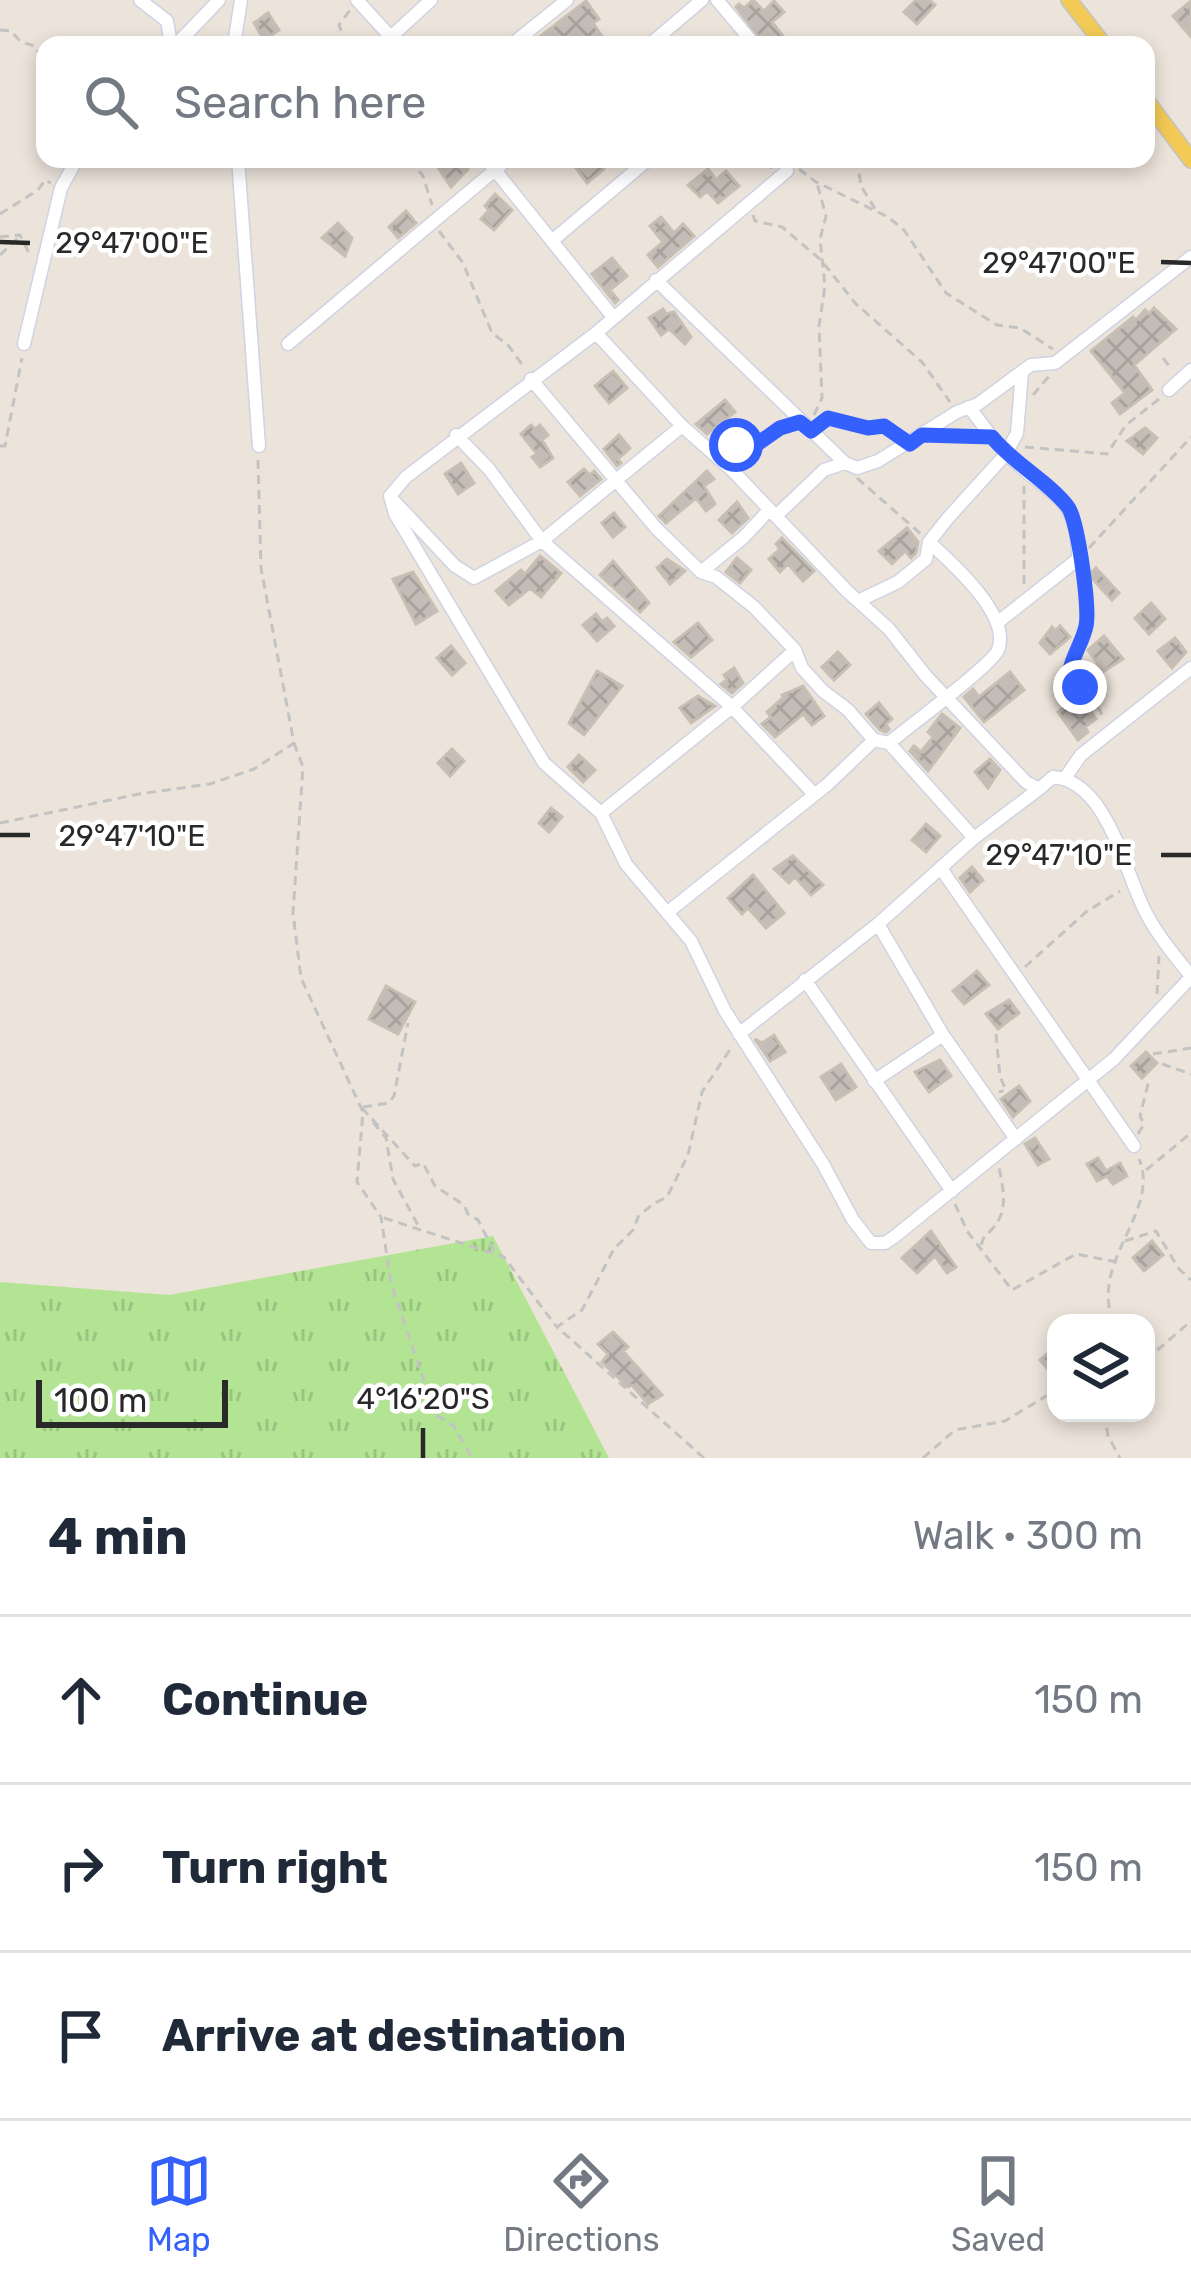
<!DOCTYPE html>
<meta charset="utf-8">
<style>
:root{--surface:#fff;--page:#f6f6f7;--text:#1f2937;--muted:#747a83;--line:#e0e1e3;--accent:#3461fe}
body{margin:0;font-family:Rubik,sans-serif;background:var(--page);color:var(--text)}
.controls{position:absolute;right:36px;bottom:36px;display:grid;overflow:hidden;border-radius:24px;box-shadow:0 6px 18px #0003}
.controls button{width:108px;height:108px;display:grid;place-items:center;padding:0;border:0;border-bottom:3px solid var(--line);background:var(--surface);color:var(--text);font:60px sans-serif}
.scale{position:absolute;left:36px;bottom:30px;width:192px;box-sizing:border-box;padding-left:12px;border:6px solid #292929;border-top:0;font-size:33px;line-height:42px;white-space:nowrap;color:#292929;-webkit-text-stroke:9px #fff;paint-order:stroke}
.stop{position:absolute;width:36px;height:36px;margin:-27px;border:9px solid #3461fe;border-radius:50%;background:#fff}
.stop.end{background:#3461fe;border-color:#fff;box-shadow:0 3px 12px #0008}
.list{margin:0;padding:0;list-style:none}
h2{display:flex;justify-content:space-between;align-items:center;height:156px;margin:0;padding:0 48px;font-size:51px}
h2 small{font-size:39px;font-weight:400;color:var(--muted)}
.list li{display:grid;grid-template-columns:78px 1fr auto;gap:36px;align-items:center;box-sizing:border-box;height:168px;padding:0 48px;border-top:3px solid var(--line)}
.list b{display:block;font-size:45px;white-space:nowrap}
.list em{font-size:39px;font-style:normal;color:var(--muted)}
.icon{flex:none;width:66px;height:66px;fill:none;stroke:currentColor;stroke-width:2;stroke-linecap:round;stroke-linejoin:round}
.map{position:relative;flex:none;width:1191px;height:1458px;overflow:hidden}
.search{position:absolute;background:var(--surface);box-shadow:0 6px 18px #0003;left:36px;right:36px;top:36px;height:132px;display:flex;align-items:center;gap:30px;box-sizing:border-box;padding:0 42px;border-radius:24px;color:var(--muted);font-size:45px}
.sheet{height:660px;background:var(--surface)}
nav{display:flex;justify-content:space-around;align-items:center;box-sizing:border-box;height:168px;border-top:3px solid var(--line);background:var(--surface);font-size:33px;color:var(--muted)}
nav a{display:grid;justify-items:center;gap:6px}
nav .on{color:var(--accent)}
.map>svg:first-child{display:block}
.grass{fill:url(#grass-tufts)}
.building{fill:url(#building-cross-hatch);stroke:#c7bfb4;stroke-width:3}
.lines{fill:none;stroke-linecap:round;stroke-linejoin:round}
.minor-casing{stroke:#cfd3e2;stroke-width:15}
.major-casing{stroke:#c3c3c3;stroke-width:18}
.path{stroke:#c3c3c3;stroke-width:3;stroke-dasharray:9 6;stroke-linecap:butt}
.minor{stroke:#fff;stroke-width:12}
.major{stroke:#f4ca56;stroke-width:15}
.route{stroke:#3461fe;stroke-width:15}
.ticks{fill:none;stroke:#292929;stroke-width:4.5}
.ticks-label{font-size:30px;text-anchor:middle;fill:#292929;stroke:#fff;stroke-width:9;stroke-linejoin:round;paint-order:stroke}
</style>
<div class="map">
<svg width="1191" height="1458" viewBox="0 0 1191 1458">
<defs>
<pattern id="grass-tufts" width="24" height="20" patternUnits="userSpaceOnUse" patternTransform="scale(3)"><rect width="24" height="20" fill="#b2e494"/><path d="M3 7l-1-3M5 7V3M7 7l1-3M15 17l-1-3M17 17v-4M19 17l1-3" fill="none" stroke="#99c480"/></pattern>
<pattern id="building-cross-hatch" width="8" height="8" patternUnits="userSpaceOnUse" patternTransform="scale(3)"><rect width="8" height="8" fill="#c4bdb7"/><path d="M0 0l8 8M0 8l8-8" fill="none" stroke="#a8a29d"/></pattern>
</defs>
<rect width="100%" height="100%" fill="#ece3da"/>
<path class="grass" d="M493 1236 609 1458H0V1282L169 1295Z"/>
<path class="building" d="M753 0 764 11 774 1 784 12 772 22 790 45H765L736 7 739 4 744 8Z
M916 0H929L935 5 917 24 904 12Z
M586 1 599 19 593 23 608 45H529Z
M1191 1V37L1173 16Z
M268 13 279 30 264 40 254 23Z
M454 159H461L468 169 451 187 439 169Z
M588 159H596L604 169 587 183 576 168Z
M708 169 716 180 726 171 739 186 718 203 707 191 700 197 688 185Z
M495 194 512 210 494 230 481 219 489 210 485 206Z
M406 211 416 223 398 238 389 227Z
M661 217 674 233 683 224 694 236 658 267 648 255 663 242 650 226Z
M338 223 352 238 345 256 322 238Z
M612 258 627 276 610 290 618 300 615 303 592 274Z
M1154 308 1176 329 1134 365 1152 390 1120 414 1112 403 1125 393 1091 351 1133 317 1136 320 1145 310 1149 314Z
M663 309 666 314 674 312 691 337 685 344 669 329 661 335 649 318Z
M613 371 627 388 609 403 595 386Z
M725 400 735 412 707 434 696 424Z
M531 425 535 429 540 425 548 435 542 440 553 458 540 467 532 457 537 454 521 434Z
M1145 428 1157 438 1143 454 1127 441Z
M619 435 630 448 618 459 621 463 617 466 604 449Z
M461 463 474 483 458 494 445 474Z
M584 469 590 475 594 471 601 479 580 496 568 482Z
M707 471 714 479 704 486 715 504 706 511 696 498 666 523 659 516Z
M737 502 748 518 732 533 719 520Z
M614 513 625 527 613 537 602 523Z
M907 528 918 542 916 553 911 558 905 551 892 564 879 551Z
M782 538 814 571 803 581 788 564 780 572 769 559 780 549 776 544Z
M540 556 561 573 541 597 530 588 509 605 496 591 521 570 525 574Z
M737 558 751 570 740 583 726 572Z
M667 559 685 571 670 584 657 568Z
M613 561 649 603 640 612 600 575Z
M1096 568 1119 593 1112 600 1089 575Z
M413 572 437 611 416 624 393 579Z
M1151 603 1165 619 1149 634 1135 618Z
M596 614 602 622 607 618 614 626 597 641 583 625Z
M698 623 712 640 691 657 674 642Z
M1060 626 1070 637 1050 654 1040 643 1052 627 1055 631Z
M1104 636 1123 659 1103 672 1088 650Z
M1175 638 1186 652 1172 668 1158 651Z
M451 646 465 663 452 675 437 658Z
M838 652 850 665 834 680 822 667Z
M734 668 743 683 732 693 721 684 727 680 724 675Z
M597 671 622 686 584 735 569 723Z
M1010 672 1024 690 984 722 964 697 973 689 979 697Z
M803 686 824 716 812 725 803 714 775 737 762 724 771 717 767 712 783 698 782 695Z
M698 696 715 706 691 723 680 708Z
M879 703 892 719 886 724 889 729 886 732 880 730 866 714Z
M1068 704 1075 712 1086 704 1096 719 1085 727 1088 732 1078 740 1058 712Z
M942 714 960 728 928 771 910 751 914 746 921 752 933 737 928 732Z
M452 749 464 761 450 776 438 763Z
M579 755 595 770 583 782 568 767Z
M990 759 1000 770 988 788 975 772Z
M551 808 562 817 549 832 539 823Z
M926 824 940 836 926 852 912 840Z
M793 856 823 885 811 895 795 877 789 883 774 869Z
M972 867 983 880 970 892 960 878Z
M753 875 784 913 766 928 748 908 742 914 728 898Z
M977 971 989 985 964 1004 953 991Z
M386 986 415 1002 398 1034 369 1019Z
M1009 1000 1019 1013 998 1029 986 1014Z
M774 1035 785 1052 770 1061 755 1039 762 1043Z
M1146 1052 1157 1063 1142 1078 1131 1066Z
M940 1060 951 1076 929 1092 915 1072Z
M841 1064 856 1087 836 1100 821 1077Z
M1019 1086 1030 1101 1013 1117 1001 1099Z
M1035 1138 1049 1159 1038 1165 1025 1144Z
M1098 1158 1106 1171 1120 1163 1127 1176 1113 1184 1107 1176 1097 1181 1087 1164Z
M931 1231 956 1267 947 1273 935 1256 917 1273 902 1258Z
M1152 1241 1163 1255 1144 1271 1133 1258Z
M613 1332 628 1347 623 1351 662 1395 648 1404 632 1385 628 1387 602 1362 608 1354 598 1344Z
M1056 1346V1379L1040 1360Z"/>
<g class="lines">
<defs>
<path id="minor" d="M140 0 167 21 171 45
M357 0 398 45
M717 0 755 45
M393 35 431 0
M176 45 219 0
M234 45 241 0
M511 45 567 0
M649 45 702 0
M238 159 259 446
M486 159 613 317
M787 171 596 333 406 477 390 496 395 514 544 763 601 813 626 864 691 941 725 1011 823 1164 853 1220 871 1243H885L894 1237 1114 1059 1191 977
M553 240 649 159
M656 280 845 463
M596 333 682 426 733 471 847 591 889 629 926 676 1026 782 1039 789 1053 777C1108 781 1125 874 1146 913 1158 936 1175 956 1191 976
M24 344 61 188 77 159
M288 344 508 159
M531 379 656 528 701 572 716 577 754 607 795 650 802 668 823 691 848 710 874 740 889 743 974 838
M1169 390 1191 370
M969 407C981 422 992 439 1006 453 1046 496 1079 491 1078 559L997 623
M456 435 489 469 542 541 732 707 814 794
M394 501 455 566 474 578 542 541 682 426
M777 515 824 470 845 463 857 468 878 461 957 412 978 404 1031 365 1055 363 1191 257
M701 572 744 537 769 510
M858 601 898 582 926 559 929 542 948 518 1006 454 1017 433 1022 372
M889 743C908 727 992 665 998 650 1012 616 952 563 929 542
M1065 778 1081 755 1191 668
M601 813 732 707 795 650
M942 870 1134 1146
M668 912 828 784 874 740
M878 924 943 1035 1016 1139
M805 980 952 1191
M739 1034 878 924 974 838 1039 789
M874 1081 943 1035"/>
<path id="major" d="M1069 0 1104 45
M1146 100 1191 160"/>
</defs>
<use href="#minor" class="minor-casing"/>
<use href="#major" class="major-casing"/>
<path class="path" d="M0 30 11 31 21 42 35 46 45 64
M346 45 339 25 350 10
M410 159 423 176 432 205
M752 159 772 168
M857 159 861 186 875 209
M799 169 816 182 888 217 904 230 946 293 997 325 1020 328 1053 349
M0 214 38 190 45 180 51 183
M753 215 755 221 782 227 821 260 856 304 922 362 950 402
M439 231 463 263 492 333 508 345 524 367
M0 237 20 235 30 255
M0 255 19 237
M1163 358 1172 370
M1033 395 1050 375
M814 415 822 398 819 326 825 286 820 239 826 216 817 183
M823 422 828 418 869 429 884 426 898 436
M942 437 974 436
M0 446H5L22 358
M1025 447 1107 454 1126 425 1159 399
M727 450 749 441 757 444 787 426
M857 478 922 535
M1089 548 1191 437
M1080 571 1088 612 1085 632 1069 670C1081 689 1095 698 1104 719
M1024 584V486
M294 743 303 767 293 913 301 978 363 1112 357 1182 381 1217 391 1283 435 1414 454 1426 472 1458
M0 823 139 794 210 784 254 769 294 743 261 568 258 460
M1025 967 1086 912 1120 891
M1157 994 1159 956
M996 1034 1000 1077 1006 1090 999 1092
M1153 1054 1191 1048
M1162 1064 1191 1074
M363 1107 389 1103 394 1096 408 1023
M362 1108 415 1166 423 1163 435 1186 464 1205 468 1214 478 1220 495 1253
M373 1122 386 1138 393 1179 419 1227
M1138 1134 1144 1124 1140 1116 1149 1080
M1146 1170 1191 1133
M955 1204 967 1231 1012 1290 1076 1254 1117 1262
M384 1218 504 1257 556 1326
M1125 1241 1156 1231 1179 1269 1191 1280
M981 1245C988 1227 980 1243 993 1228 1009 1210 1003 1189 999 1167
M1110 1323C1110 1311 1107 1297 1109 1285 1113 1245 1157 1200 1139 1159
M1146 1360 1191 1321
M1104 1413 1108 1436 1120 1458
M704 1458 557 1327 582 1310 614 1249 634 1229 638 1217 653 1204 667 1197 688 1155 702 1092 731 1048
M923 1458 955 1430 1005 1421 1056 1390"/>
<use href="#minor" class="minor"/>
<use href="#major" class="major"/>
</g>
<g class="lines">
<path class="route" d="M736 445 749 441 757 444 780 428 800 422 811 431 828 418 868 428 884 426 910 444 922 435 992 437C1014 464 1048 481 1068 507 1078 521 1090 609 1086 626 1083 641 1073 655 1070 670L1080 687"/>
</g>
<path class="ticks" d="M0 242 30 243M1161 262 1191 263M0 835H30M1161 855H1191M423 1458V1428"/>
<g class="ticks-label">
<text x="132" y="253">29°47'00"E</text>
<text x="1059" y="273">29°47'00"E</text>
<text x="132" y="846">29°47'10"E</text>
<text x="1059" y="865">29°47'10"E</text>
<text x="423" y="1409">4°16'20"S</text>
</g>
</svg>
<div class="controls">
<button><svg class="icon" aria-label="layers" viewBox="0 0 24 24"><path d="M12 4l9 5-9 5-9-5zM3 14l9 5 9-5"/></svg></button>
</div>
<div class="scale">100 m</div>
<div class="stop" style="left:736px;top:445px"></div>
<div class="stop end" style="left:1080px;top:687px"></div>
<div class="search"><svg class="icon" aria-label="search" viewBox="0 0 24 24"><circle cx="10" cy="10" r="6"/><path d="M15 15l6 6"/></svg>Search here</div>
</div>
<section class="sheet">
<h2>4 min<small>Walk · 300 m</small></h2>
<ul class="list">
<li><svg class="icon" aria-label="ahead" viewBox="0 0 24 24"><path d="M12 20V5M6 11l6-6 6 6"/></svg><div><b>Continue</b></div><em>150 m</em></li>
<li><svg class="icon" aria-label="right" viewBox="0 0 24 24"><path d="M7 20v-9h11M14 6l5 5-5 5"/></svg><div><b>Turn right</b></div><em>150 m</em></li>
<li><svg class="icon" aria-label="arrive" viewBox="0 0 24 24"><path d="M6 21V4h12l-3 4 3 4H6"/></svg><div><b>Arrive at destination</b></div></li>
</ul>
</section>
<nav>
<a class="on"><svg class="icon" aria-label="map" viewBox="0 0 24 24"><path d="M3 6l6-2 6 2 6-2v14l-6 2-6-2-6 2zM9 4v14M15 6v14"/></svg>Map</a>
<a><svg class="icon" aria-label="directions" viewBox="0 0 24 24"><path d="M12 3l9 9-9 9-9-9zM9 14v-3h6M13 9l2 2-2 2"/></svg>Directions</a>
<a><svg class="icon" aria-label="saved" viewBox="0 0 24 24"><path d="M7 4h10v16l-5-4-5 4z"/></svg>Saved</a>
</nav>
